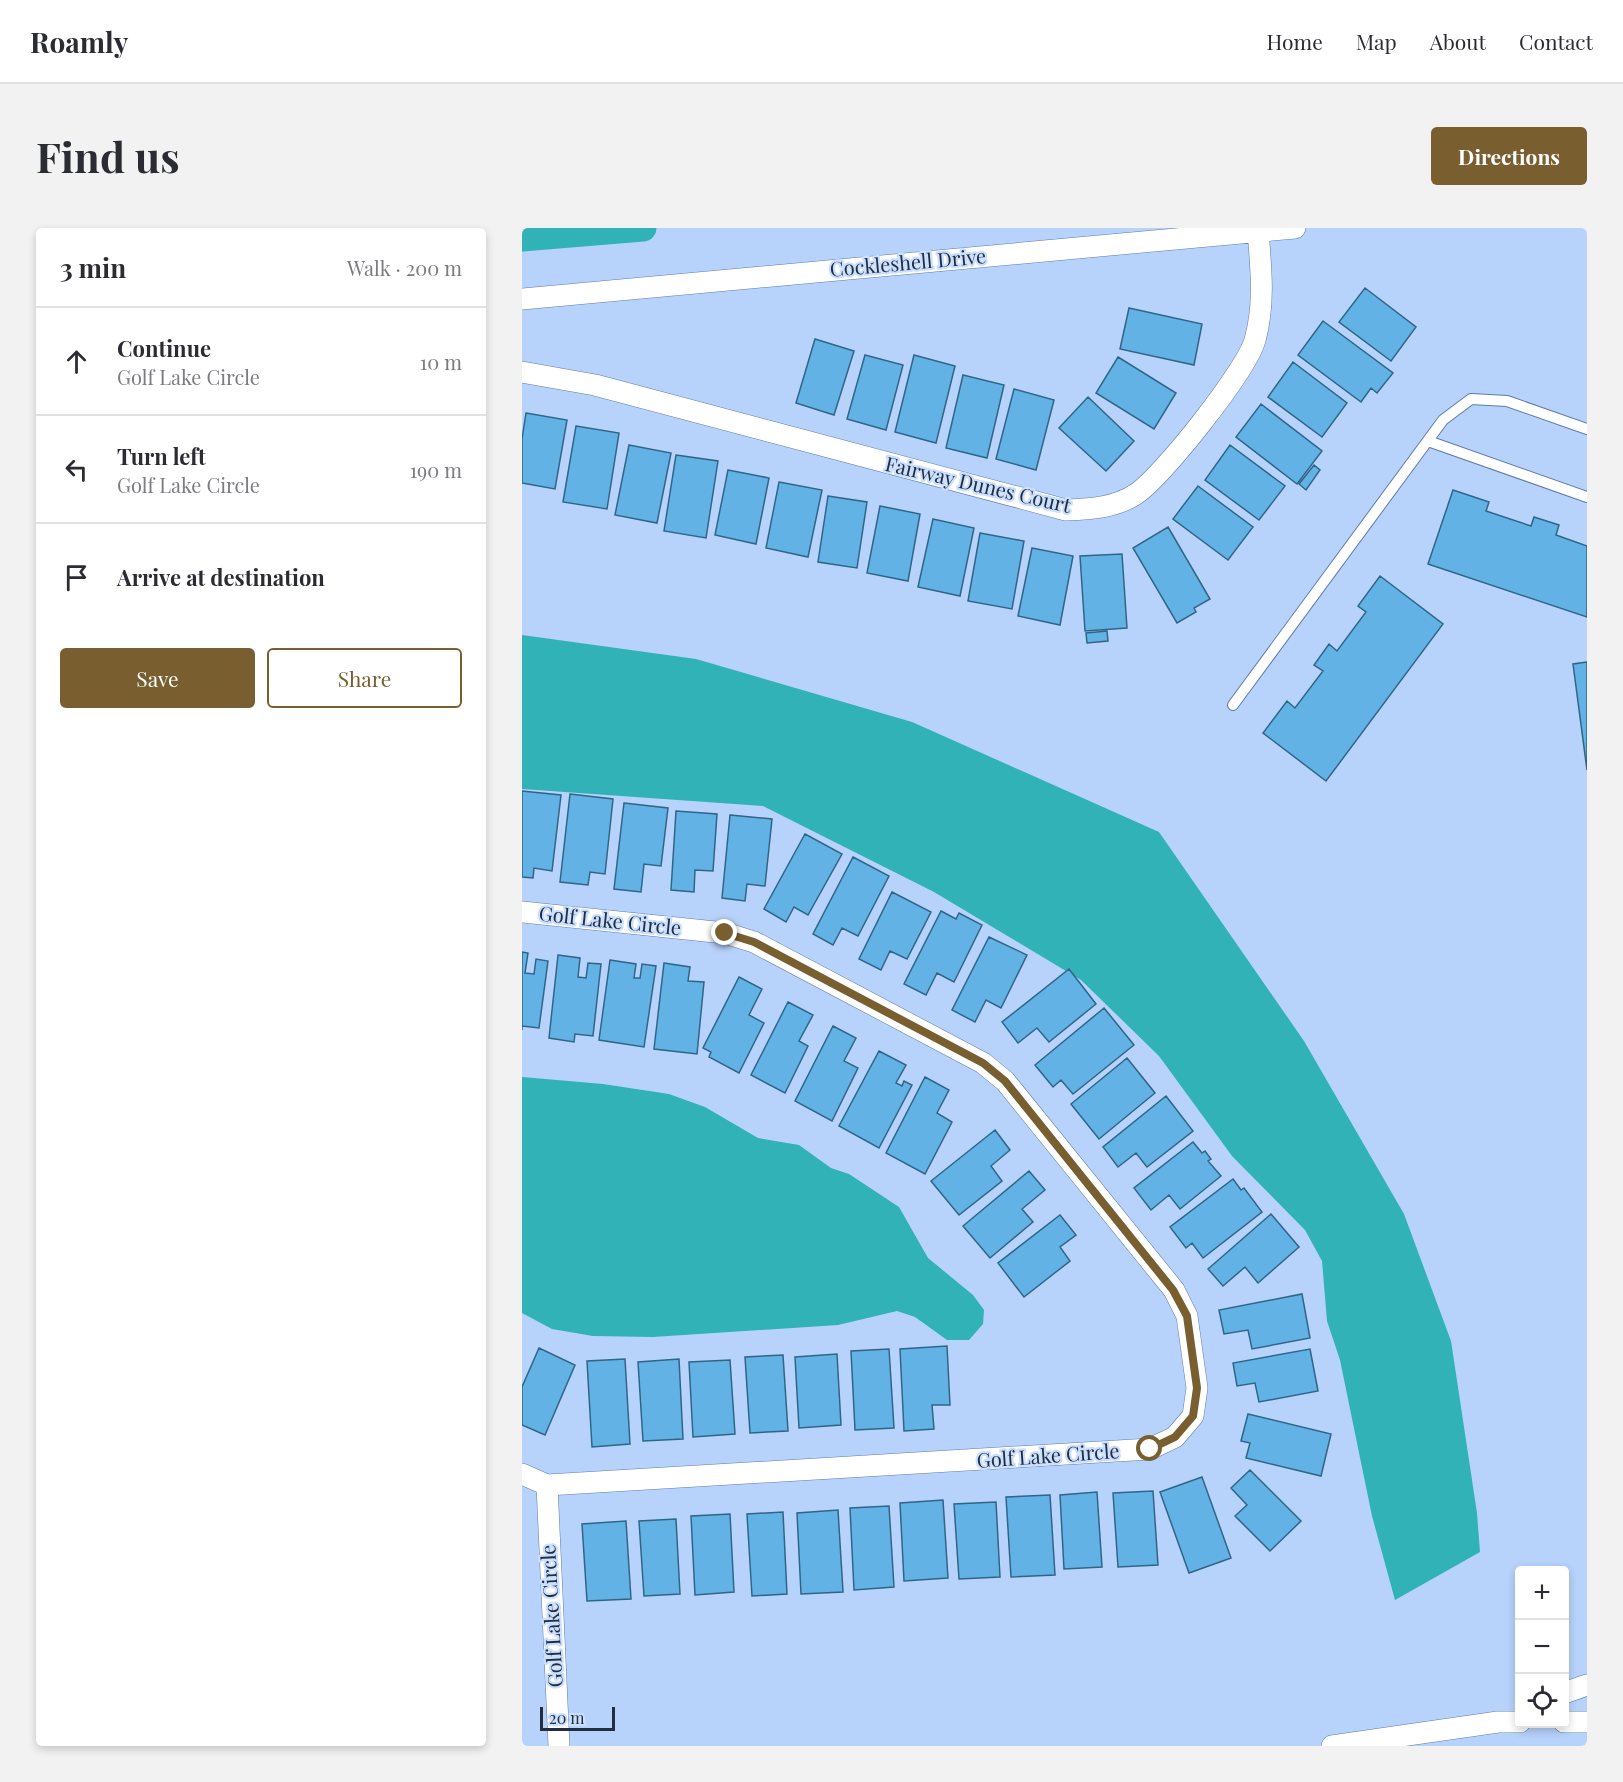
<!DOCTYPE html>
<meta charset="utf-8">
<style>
:root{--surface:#fff;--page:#f2f2f3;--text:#2b2b33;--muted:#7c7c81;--line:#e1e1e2;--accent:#795e30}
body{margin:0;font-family:"Playfair Display",serif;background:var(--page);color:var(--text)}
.controls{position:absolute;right:18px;bottom:18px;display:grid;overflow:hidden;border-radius:6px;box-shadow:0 3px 9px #0003}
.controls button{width:54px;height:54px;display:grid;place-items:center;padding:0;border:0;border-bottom:2px solid var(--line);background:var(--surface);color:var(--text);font:30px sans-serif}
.scale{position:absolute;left:18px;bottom:15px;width:75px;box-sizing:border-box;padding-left:6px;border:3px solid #212e41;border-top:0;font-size:16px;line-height:21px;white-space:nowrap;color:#212e41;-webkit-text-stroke:4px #cbdffe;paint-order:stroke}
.stop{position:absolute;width:18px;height:18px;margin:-14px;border:4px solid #795e30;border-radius:50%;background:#fff}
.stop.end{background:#795e30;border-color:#fff;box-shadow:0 2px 6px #0008}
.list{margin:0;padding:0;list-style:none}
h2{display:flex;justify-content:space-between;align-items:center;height:78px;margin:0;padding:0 24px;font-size:26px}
h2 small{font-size:20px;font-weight:400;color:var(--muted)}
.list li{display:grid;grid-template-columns:39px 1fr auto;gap:18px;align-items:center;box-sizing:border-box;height:108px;padding:0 24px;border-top:2px solid var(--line)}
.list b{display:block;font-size:22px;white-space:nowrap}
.list p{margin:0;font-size:20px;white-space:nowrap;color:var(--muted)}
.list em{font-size:20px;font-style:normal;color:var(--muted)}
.actions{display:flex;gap:12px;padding:18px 24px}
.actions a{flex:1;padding:14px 0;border:2px solid var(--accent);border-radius:6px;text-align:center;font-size:21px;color:var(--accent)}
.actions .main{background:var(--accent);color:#fff}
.icon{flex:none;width:33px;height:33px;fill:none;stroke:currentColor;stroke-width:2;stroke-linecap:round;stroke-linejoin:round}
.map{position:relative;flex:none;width:1065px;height:1518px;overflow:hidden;border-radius:6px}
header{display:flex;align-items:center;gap:36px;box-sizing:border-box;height:84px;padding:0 30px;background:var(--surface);border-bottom:2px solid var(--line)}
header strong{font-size:28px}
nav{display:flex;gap:33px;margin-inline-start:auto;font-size:21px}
.intro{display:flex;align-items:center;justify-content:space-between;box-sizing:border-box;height:144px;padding:0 36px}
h1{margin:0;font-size:42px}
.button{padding:15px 27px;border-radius:6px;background:var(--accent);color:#fff;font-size:21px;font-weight:700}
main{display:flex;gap:36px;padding:0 36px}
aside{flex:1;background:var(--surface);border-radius:6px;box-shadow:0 3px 9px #0003}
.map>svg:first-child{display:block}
.water{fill:#30b2b7}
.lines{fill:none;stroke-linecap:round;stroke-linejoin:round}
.canal{stroke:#30b2b7;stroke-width:27}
.building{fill:#63b2e5;stroke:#2f6688;stroke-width:1.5}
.lane-casing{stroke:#5e7cab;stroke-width:12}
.street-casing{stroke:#5e7cab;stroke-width:22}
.lane{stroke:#fff;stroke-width:10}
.street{stroke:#fff;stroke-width:21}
.route{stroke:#795e30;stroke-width:8}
.labels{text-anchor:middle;stroke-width:4.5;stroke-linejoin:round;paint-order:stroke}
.street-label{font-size:20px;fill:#212e41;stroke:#cbdffe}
</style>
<header>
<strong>Roamly</strong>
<nav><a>Home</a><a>Map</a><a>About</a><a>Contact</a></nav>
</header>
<div class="intro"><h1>Find us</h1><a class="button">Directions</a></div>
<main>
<aside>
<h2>3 min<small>Walk · 200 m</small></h2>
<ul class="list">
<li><svg class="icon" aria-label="ahead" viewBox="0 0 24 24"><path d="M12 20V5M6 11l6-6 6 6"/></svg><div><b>Continue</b><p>Golf Lake Circle</p></div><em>10 m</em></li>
<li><svg class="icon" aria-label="left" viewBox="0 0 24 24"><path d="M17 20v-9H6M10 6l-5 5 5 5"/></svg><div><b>Turn left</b><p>Golf Lake Circle</p></div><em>190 m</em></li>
<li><svg class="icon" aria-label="arrive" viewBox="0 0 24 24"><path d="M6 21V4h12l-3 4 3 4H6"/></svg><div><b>Arrive at destination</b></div></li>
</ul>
<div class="actions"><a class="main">Save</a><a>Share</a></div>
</aside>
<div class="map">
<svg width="1065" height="1518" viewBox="0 0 1065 1518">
<rect width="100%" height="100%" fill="#b7d2fb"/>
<path class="water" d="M0 407 174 431 390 494 637 604 782 813 882 986 929 1113 955 1285 958 1324 873 1372 850 1288 818 1132 805 1093 800 1033 783 1002 710 928 637 828 559 752 412 664 241 578 0 561Z
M0 849 81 856 147 866 183 879 236 910 277 917 309 940 327 946 377 979 406 1030 451 1067 462 1082 461 1096 447 1112H425L393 1089 375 1083 316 1097 131 1109 71 1108 30 1101 0 1085Z"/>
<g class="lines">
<path class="canal" d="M0 10 121 0"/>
</g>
<path class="building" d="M843 60 894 99 869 133 817 94Z
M607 80 680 96 672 137 598 121Z
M801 93 871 145 855 165 849 160 839 174 776 127Z
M293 111 332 123 312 187 274 175Z
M343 127 381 137 364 202 325 191Z
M392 127 433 138 414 215 373 204Z
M596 129 654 165 632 201 574 165Z
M771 134 825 175 800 209 746 169Z
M441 147 482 157 465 230 424 220Z
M492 161 532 172 514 242 474 231Z
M566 169 612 213 584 243 537 200Z
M739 176 800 223 775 256 714 209Z
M4 185 45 192 33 261 0 255V211Z
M54 198 97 205 85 281 41 274Z
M107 217 149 225 135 295 93 287Z
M708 217 763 258 737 292 683 252Z
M154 227 196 233 184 310 142 303Z
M792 237 798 242 784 262 777 256Z
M206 242 247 250 234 316 193 307Z
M257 254 300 262 286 329 244 320Z
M676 258 731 299 706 332 651 291Z
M931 262 967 274 964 283 1009 298 1012 289 1037 297 1034 307 1065 318V389L906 336Z
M306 268 345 274 335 340 296 334Z
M358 278 398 286 386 353 345 345Z
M411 291 452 300 438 368 396 359Z
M646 299 688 371 672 380 674 384 655 395 611 320Z
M458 305 502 313 490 381 446 373Z
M510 320 551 328 538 397 496 388Z
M600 326 605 400 563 403 558 328Z
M858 348 921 396 804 553 741 505 765 473 773 480 801 443 792 437 807 416 815 423 844 384 836 378Z
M585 403 586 413 565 415 564 405Z
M1065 434V542L1051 436Z
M0 563 39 567 30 643 12 640 11 650 0 649Z
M48 566 91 571 83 646 68 644 66 657 38 654Z
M102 575 146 580 139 638 122 636 119 664 92 661Z
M154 583 195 586 191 643 173 642 172 664 149 662Z
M208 587 250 591 243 658 225 656 223 673 200 670Z
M283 606 320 626 286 687 272 679 264 694 242 681Z
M331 629 367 648 336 708 320 700 311 717 291 706Z
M370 664 409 684 385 731 368 723 359 742 337 731Z
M419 683 434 691 437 685 460 697 432 754 415 745 404 767 382 756Z
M467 709 505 727 479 780 464 772 453 794 430 782Z
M0 724 6 725 3 745 12 746 14 731 26 733 17 800 0 798V802Z
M36 727 58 730 56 749 64 750 66 735 79 736 71 808 53 806 52 814 27 810Z
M88 732 114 736 112 750H118L120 736 134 738 122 819 77 812Z
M142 735 168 739 166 753 182 754 175 826 132 821Z
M547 741 574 776 527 814 515 800 496 815 480 794Z
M217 749 240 761 227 787 242 795 217 845 187 829 189 824 181 820Z
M266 774 291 787 277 813 286 818 263 865 229 847Z
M582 780 612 817 551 866 539 852 531 859 513 837Z
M311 798 334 810 322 833 336 840 310 893 273 873Z
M357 823 384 837 374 855 380 858 382 853 390 857 357 920 317 898Z
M605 830 633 865 577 911 549 876Z
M403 849 427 862 415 885 430 894 403 946 364 925Z
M644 868 671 903 625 939 614 925 596 939 581 919Z
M473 902 488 922 469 938 480 953 437 987 409 953Z
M671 914 680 925 683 923 689 931 686 933 699 948 658 981 647 967 629 982 612 960Z
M507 943 523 962 500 981 511 994 468 1030 441 998Z
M711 951 719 962 722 960 740 984 681 1030 670 1015 664 1020 648 999Z
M749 986 777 1019 736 1055 723 1039 701 1058 686 1041Z
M538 987 554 1007 538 1019 548 1033 502 1069 476 1035Z
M780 1066 788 1110 730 1121 726 1102 702 1106 697 1082Z
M425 1118 428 1177H410L412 1201 382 1203 378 1121Z
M17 1120 53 1137 23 1207 0 1197V1159Z
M367 1121 372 1200 333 1202 329 1123Z
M788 1121 796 1163 737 1174 733 1155 715 1158 711 1135Z
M315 1126 319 1197 277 1200 273 1129Z
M261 1127 266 1203 228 1205 223 1129Z
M103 1131 108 1216 70 1219 65 1133Z
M157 1131 161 1211 121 1213 116 1134Z
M208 1132 213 1206 171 1209 167 1134Z
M726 1186 809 1206 799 1248 724 1230 728 1215 719 1213Z
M728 1242 779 1293 748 1323 713 1288 725 1277 709 1260Z
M680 1249 709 1330 667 1345 638 1264Z
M631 1263 636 1337 596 1339 591 1265Z
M575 1264 580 1339 542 1341 538 1267Z
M528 1267 533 1347 489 1349 484 1269Z
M421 1272 426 1350 382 1353 378 1275Z
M474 1274 478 1349 437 1351 432 1276Z
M367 1278 372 1359 332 1362 328 1280Z
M316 1282 321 1364 279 1366 275 1285Z
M261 1284 265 1366 230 1368 225 1286Z
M208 1286 212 1364 173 1367 169 1288Z
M154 1291 158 1366 122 1368 117 1293Z
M104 1293 109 1371 65 1373 60 1296Z"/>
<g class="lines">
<defs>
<path id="lane" d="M906 213 1065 269
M711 477 921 192 949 171 985 173 1065 201"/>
<path id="street" d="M0 71 773 0
M0 144 73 157 544 282C568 281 593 280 614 266 640 249 725 142 733 112 743 76 739 40 736 3
M0 684 203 705 232 714 461 835 483 853 652 1062 665 1088 675 1160 671 1188 653 1209 628 1221 25 1257 0 1246
M25 1257 37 1518
M1042 1465 1065 1457
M1042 1494H1065
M810 1518 976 1494H998"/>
</defs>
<use href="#lane" class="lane-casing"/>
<use href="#street" class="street-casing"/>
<use href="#lane" class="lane"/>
<use href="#street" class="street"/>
</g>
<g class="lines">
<path class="route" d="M203 705 232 714 461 835 483 853 651 1062 665 1088 675 1160 671 1188 653 1209 628 1221"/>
</g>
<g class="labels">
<g class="street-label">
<text transform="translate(386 35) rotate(-5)" y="7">Cockleshell Drive</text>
<text transform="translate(456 257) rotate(13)" y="7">Fairway Dunes Court</text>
<text transform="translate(88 693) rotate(6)" y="7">Golf Lake Circle</text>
<text transform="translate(526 1228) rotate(-4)" y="7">Golf Lake Circle</text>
<text transform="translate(30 1388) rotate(-93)" y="7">Golf Lake Circle</text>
</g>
</g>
</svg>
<div class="controls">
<button>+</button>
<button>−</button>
<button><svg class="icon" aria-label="locate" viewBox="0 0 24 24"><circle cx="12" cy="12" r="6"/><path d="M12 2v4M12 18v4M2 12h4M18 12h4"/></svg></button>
</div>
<div class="scale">20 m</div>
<div class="stop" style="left:628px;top:1221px"></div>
<div class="stop end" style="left:203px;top:705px"></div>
</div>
</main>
